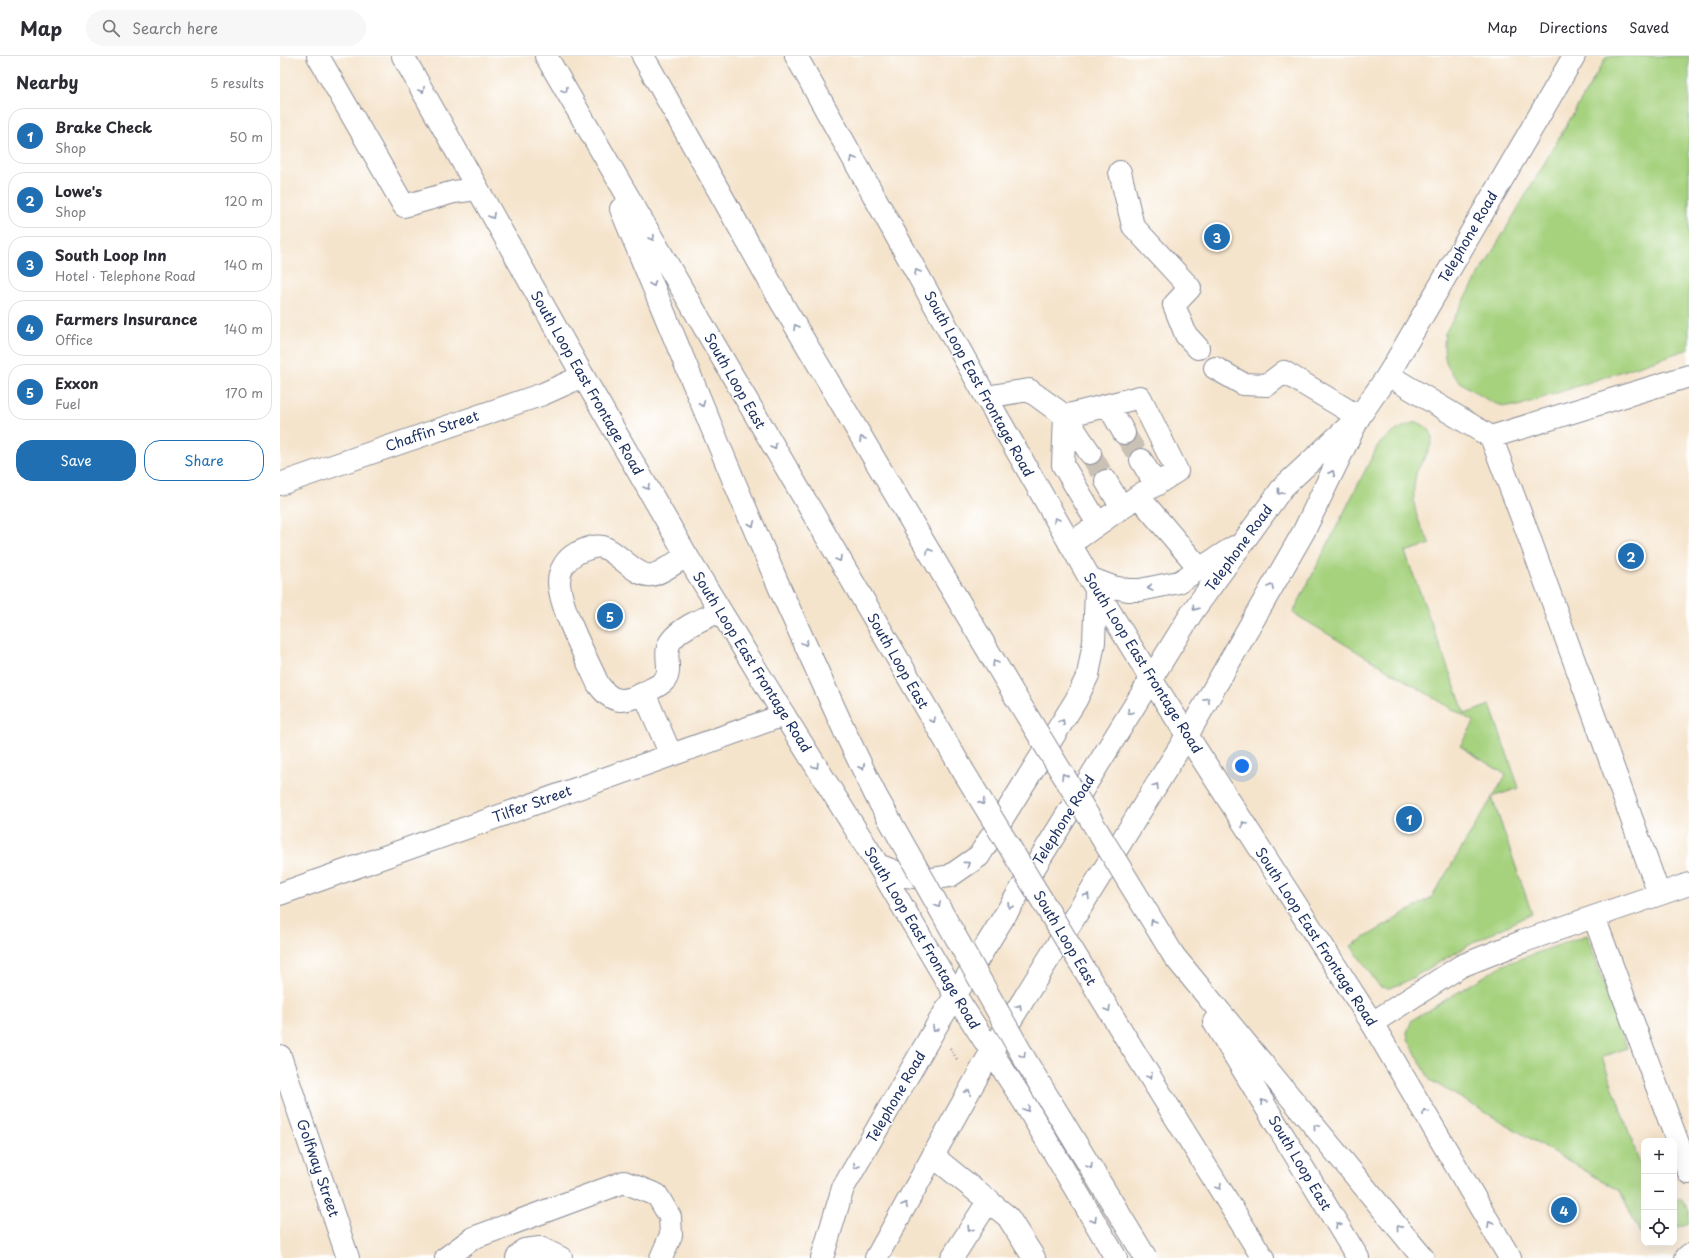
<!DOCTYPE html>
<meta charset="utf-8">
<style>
:root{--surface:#fff;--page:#f7f7f7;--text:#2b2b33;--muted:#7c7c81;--line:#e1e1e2;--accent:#1f6fb2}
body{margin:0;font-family:"Playpen Sans",sans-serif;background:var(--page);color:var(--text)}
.controls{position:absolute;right:12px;bottom:12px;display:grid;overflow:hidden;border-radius:8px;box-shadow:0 4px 16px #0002}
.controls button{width:36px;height:36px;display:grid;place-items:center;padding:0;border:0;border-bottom:1px solid var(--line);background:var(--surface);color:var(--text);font:20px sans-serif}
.you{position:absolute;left:962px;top:710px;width:14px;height:14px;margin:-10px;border:3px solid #fff;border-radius:50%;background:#1a73e8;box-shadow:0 0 0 6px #1a73e833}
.badge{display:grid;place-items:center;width:26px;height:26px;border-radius:50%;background:var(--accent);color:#fff;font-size:13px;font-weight:700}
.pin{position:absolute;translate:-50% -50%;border:2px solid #fff;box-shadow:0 1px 4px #0006}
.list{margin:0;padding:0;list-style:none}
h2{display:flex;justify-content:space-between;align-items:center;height:52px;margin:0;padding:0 16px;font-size:17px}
h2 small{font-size:13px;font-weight:400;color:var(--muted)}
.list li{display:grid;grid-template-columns:26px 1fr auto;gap:12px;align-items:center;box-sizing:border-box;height:56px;margin:0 8px 8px;padding:0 8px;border:1px solid var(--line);border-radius:16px}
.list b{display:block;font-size:15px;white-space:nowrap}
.list p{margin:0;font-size:13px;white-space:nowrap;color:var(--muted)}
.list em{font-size:13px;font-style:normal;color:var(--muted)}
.actions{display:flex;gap:8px;padding:12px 16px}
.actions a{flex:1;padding:9px 0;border:1px solid var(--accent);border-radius:16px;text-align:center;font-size:14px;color:var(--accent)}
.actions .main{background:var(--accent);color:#fff}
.icon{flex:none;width:22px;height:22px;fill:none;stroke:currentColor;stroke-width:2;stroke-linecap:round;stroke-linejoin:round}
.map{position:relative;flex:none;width:1409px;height:1202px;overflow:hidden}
header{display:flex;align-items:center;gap:24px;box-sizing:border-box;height:56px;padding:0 20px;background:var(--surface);border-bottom:1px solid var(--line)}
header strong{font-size:19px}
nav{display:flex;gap:22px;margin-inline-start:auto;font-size:14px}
.search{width:280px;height:36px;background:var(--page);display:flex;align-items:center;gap:10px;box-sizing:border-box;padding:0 14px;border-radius:22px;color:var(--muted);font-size:15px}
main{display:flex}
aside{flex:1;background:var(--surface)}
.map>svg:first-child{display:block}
.green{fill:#a6d27e;stroke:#60806e}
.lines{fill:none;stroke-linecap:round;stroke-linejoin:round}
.minor-tunnel{stroke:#c9c0b6;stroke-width:22;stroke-dasharray:22 11;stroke-linecap:butt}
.minor-casing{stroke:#888a95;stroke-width:24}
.major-casing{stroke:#888a95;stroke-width:24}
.highway-casing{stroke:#888a95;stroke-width:24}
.path{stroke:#888a95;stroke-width:2.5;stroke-dasharray:1 3;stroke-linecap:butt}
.minor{stroke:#fff;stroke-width:22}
.major{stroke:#fff;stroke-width:22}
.highway{stroke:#fff;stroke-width:22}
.highway-bridge-casing{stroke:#888a95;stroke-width:24;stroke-linecap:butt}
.highway-bridge{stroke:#fff;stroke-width:22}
.oneway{stroke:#8d97ae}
.labels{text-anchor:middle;stroke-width:3;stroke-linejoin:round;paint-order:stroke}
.street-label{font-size:14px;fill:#1b2f5e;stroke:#fff}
</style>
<header>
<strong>Map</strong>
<div class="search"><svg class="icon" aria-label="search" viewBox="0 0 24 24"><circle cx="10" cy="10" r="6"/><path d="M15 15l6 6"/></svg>Search here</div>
<nav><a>Map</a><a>Directions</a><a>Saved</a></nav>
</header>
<main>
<aside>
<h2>Nearby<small>5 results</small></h2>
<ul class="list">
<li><span class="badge">1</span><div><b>Brake Check</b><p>Shop</p></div><em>50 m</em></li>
<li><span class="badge">2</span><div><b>Lowe's</b><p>Shop</p></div><em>120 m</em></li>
<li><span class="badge">3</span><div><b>South Loop Inn</b><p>Hotel · Telephone Road</p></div><em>140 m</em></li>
<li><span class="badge">4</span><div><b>Farmers Insurance</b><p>Office</p></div><em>140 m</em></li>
<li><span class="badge">5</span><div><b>Exxon</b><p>Fuel</p></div><em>170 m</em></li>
</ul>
<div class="actions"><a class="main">Save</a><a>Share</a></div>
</aside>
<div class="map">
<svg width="1409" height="1202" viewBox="0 0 1409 1202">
<rect width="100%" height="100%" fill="#fff"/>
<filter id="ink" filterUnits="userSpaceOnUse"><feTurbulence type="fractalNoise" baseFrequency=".025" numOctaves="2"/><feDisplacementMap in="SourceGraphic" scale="8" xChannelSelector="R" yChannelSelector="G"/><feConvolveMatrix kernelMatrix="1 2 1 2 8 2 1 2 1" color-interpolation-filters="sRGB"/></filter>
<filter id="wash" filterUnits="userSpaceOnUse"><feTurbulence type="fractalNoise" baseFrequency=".012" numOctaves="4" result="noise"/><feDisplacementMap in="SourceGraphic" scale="16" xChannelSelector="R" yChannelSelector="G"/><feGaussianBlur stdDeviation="0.9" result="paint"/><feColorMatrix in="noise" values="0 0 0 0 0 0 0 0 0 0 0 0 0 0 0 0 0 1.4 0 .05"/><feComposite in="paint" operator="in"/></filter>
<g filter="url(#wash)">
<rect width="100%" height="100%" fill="#f5e4cc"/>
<path class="green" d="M1327 0H1409V293L1238 350C1218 351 1214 348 1198 338 1170 321 1161 310 1165 277Z
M1137 366C1142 368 1147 371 1150 375 1158 389 1140 405 1136 418 1135 422 1134 428 1134 433 1132 454 1140 471 1151 488L1125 496 1185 658 1210 649 1239 732 1212 741 1252 858 1198 884 1123 927 1110 932 1100 931 1071 890 1152 841 1226 719 1180 690 1194 666 1013 557 1098 389C1110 378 1121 370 1137 366Z
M1307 879 1347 992 1322 1001 1364 1119 1363 1183 1340 1135 1150 1024 1128 983 1127 976 1132 964 1223 909Z
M1400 1142 1409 1154V1167L1394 1172V1144Z"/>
</g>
<g filter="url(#ink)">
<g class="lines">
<path class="minor-tunnel" d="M844 377 861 404
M810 397 826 425"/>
<defs>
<path id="minor" d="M38 0 124 150 174 136 197 133
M840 116 853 170 910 232 894 249 906 279 918 292
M935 312 963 328 987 329 1004 316 1079 361
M1108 319 1211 381 1244 467 1379 838
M706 341 749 334 785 360 860 341 897 415 858 440
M828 349 844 377
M785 360 783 409 818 468
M785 360 810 397
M1211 381 1409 320
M861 404 876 429
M826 425 842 452
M0 428 263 338 303 320
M790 488 858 440 920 513
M364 637C371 633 380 630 385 624 393 613 382 597 391 585 402 570 424 563 440 555
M391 699 364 637C344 647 332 648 318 628 307 603 280 553 279 526 279 514 286 503 297 497 306 493 314 489 323 491 338 496 357 522 372 519 380 518 399 504 407 500
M0 838 504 659
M1314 861 1409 1117
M1092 967 1181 910 1244 885 1409 828
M0 1000 68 1202
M653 1100 728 1161 754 1202
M166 1202 193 1182 344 1126 377 1139 390 1161 391 1179 381 1202
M237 1202 244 1194 260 1192 281 1202
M672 1202 709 1144
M1406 1202 1409 1199"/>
<path id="major" d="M123 0 303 320 407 500 504 659 598 809 675 939 744 1046 836 1202
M516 0 706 341 816 533 871 623 1092 967 1230 1202
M809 522 833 531 848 534H860L899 526 954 491
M598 809 626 820 652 823 670 820 699 800 796 644 808 619 814 586 816 533
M542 1202 563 1132 657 969 913 555 1003 431 1070 369
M596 1202 711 996 908 678 1024 475 1079 361 1108 319 1294 0"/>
<path id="highway" d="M266 0 682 713
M363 0 503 249 735 640
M341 153 456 430 501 535 565 676
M894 900 1143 1202
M934 966 1078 1202
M849 987 983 1202"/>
</defs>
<use href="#minor" class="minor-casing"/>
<use href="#major" class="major-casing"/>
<use href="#highway" class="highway-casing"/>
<path class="path" d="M670 992 678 1005"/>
<use href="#minor" class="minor"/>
<use href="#major" class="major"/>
<use href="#highway" class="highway"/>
<defs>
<path id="highway-bridge" d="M735 640 894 900
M565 676 596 740 747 1007 866 1202
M682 713 849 987"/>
</defs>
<use href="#highway-bridge" class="highway-bridge-casing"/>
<use href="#highway-bridge" class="highway-bridge"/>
</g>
<defs><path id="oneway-chevron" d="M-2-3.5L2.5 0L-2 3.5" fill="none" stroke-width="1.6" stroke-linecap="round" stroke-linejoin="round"/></defs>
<g class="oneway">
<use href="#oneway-chevron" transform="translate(142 34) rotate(61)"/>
<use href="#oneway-chevron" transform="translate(285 34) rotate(60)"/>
<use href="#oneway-chevron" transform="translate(573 103) rotate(-119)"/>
<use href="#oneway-chevron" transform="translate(212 160) rotate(61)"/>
<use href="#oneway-chevron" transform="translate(372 182) rotate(60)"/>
<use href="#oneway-chevron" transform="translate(637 216) rotate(-119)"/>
<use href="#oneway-chevron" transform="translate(373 228) rotate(68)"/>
<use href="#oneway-chevron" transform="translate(516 271) rotate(-121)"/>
<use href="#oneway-chevron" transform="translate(422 348) rotate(68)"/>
<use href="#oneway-chevron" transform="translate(582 383) rotate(-121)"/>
<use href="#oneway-chevron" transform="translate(494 391) rotate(60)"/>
<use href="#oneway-chevron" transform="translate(1052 417) rotate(-64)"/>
<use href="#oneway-chevron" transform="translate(367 431) rotate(60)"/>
<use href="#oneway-chevron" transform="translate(1000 436) rotate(127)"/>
<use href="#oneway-chevron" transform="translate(776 464) rotate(-120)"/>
<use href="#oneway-chevron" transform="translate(472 468) rotate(67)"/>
<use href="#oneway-chevron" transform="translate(649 495) rotate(-121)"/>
<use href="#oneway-chevron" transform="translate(559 503) rotate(60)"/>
<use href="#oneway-chevron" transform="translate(991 531) rotate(-60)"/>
<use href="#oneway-chevron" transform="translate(870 532) rotate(169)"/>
<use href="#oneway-chevron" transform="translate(915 552) rotate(125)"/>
<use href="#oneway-chevron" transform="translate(525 587) rotate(66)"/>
<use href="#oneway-chevron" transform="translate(715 607) rotate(-121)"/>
<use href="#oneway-chevron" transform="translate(927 644) rotate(-61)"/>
<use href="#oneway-chevron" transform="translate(850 656) rotate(122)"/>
<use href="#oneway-chevron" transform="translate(653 664) rotate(60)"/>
<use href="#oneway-chevron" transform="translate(782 666) rotate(-58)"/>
<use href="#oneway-chevron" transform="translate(536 710) rotate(58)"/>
<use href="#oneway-chevron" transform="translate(582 711) rotate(64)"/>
<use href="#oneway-chevron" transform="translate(784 720) rotate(-121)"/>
<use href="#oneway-chevron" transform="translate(876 730) rotate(-58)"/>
<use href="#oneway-chevron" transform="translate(702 746) rotate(59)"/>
<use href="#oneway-chevron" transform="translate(964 768) rotate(-122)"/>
<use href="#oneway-chevron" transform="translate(687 808) rotate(-37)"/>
<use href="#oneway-chevron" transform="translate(807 840) rotate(-58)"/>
<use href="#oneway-chevron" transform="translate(658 849) rotate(60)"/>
<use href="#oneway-chevron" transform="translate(730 850) rotate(122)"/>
<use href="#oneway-chevron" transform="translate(873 866) rotate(-121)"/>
<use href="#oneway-chevron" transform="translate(739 951) rotate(-58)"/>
<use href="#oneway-chevron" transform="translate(828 953) rotate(59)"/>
<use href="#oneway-chevron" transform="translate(655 973) rotate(120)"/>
<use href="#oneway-chevron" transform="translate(743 999) rotate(60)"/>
<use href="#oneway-chevron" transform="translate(870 1020) rotate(58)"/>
<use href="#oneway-chevron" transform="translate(688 1036) rotate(-64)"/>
<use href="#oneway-chevron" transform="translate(983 1046) rotate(-121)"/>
<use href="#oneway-chevron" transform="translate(747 1053) rotate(59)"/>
<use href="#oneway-chevron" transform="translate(1145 1056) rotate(-120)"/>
<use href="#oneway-chevron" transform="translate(1036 1071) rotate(-130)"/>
<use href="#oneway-chevron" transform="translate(576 1110) rotate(120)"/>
<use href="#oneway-chevron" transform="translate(810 1110) rotate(59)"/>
<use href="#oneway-chevron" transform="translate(939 1131) rotate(58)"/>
<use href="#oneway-chevron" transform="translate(625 1149) rotate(-61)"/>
<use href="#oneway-chevron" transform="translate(814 1164) rotate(59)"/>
<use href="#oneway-chevron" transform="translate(1210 1168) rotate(-120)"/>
<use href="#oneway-chevron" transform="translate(1058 1169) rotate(-121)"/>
<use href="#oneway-chevron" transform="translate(1119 1172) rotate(-130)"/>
<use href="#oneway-chevron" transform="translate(690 1173) rotate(123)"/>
</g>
</g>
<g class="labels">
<g class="street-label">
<text transform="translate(1188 181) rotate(-60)" y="5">Telephone Road</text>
<text transform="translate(455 325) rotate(60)" y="5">South Loop East</text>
<text transform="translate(307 327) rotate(60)" y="5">South Loop East Frontage Road</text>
<text transform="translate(699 328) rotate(61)" y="5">South Loop East Frontage Road</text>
<text transform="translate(152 375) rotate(-19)" y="5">Chaffin Street</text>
<text transform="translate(959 492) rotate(-54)" y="5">Telephone Road</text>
<text transform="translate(618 605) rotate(60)" y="5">South Loop East</text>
<text transform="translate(472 606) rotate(58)" y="5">South Loop East Frontage Road</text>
<text transform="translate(863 607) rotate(58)" y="5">South Loop East Frontage Road</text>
<text transform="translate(252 748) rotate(-20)" y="5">Tilfer Street</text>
<text transform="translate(784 764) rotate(-58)" y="5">Telephone Road</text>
<text transform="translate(1036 881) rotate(57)" y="5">South Loop East Frontage Road</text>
<text transform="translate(642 882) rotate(59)" y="5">South Loop East Frontage Road</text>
<text transform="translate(785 882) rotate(59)" y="5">South Loop East</text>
<text transform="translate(616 1041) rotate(-60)" y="5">Telephone Road</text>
<text transform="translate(1020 1107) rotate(59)" y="5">South Loop East</text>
<text transform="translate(38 1112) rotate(71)" y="5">Golfway Street</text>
</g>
</g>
</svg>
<div class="controls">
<button>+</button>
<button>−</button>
<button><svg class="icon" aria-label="locate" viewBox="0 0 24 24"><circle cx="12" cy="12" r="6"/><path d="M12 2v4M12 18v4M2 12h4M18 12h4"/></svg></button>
</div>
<div class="you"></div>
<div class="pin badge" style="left:1129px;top:763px">1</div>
<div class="pin badge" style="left:1351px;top:500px">2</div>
<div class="pin badge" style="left:937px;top:181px">3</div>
<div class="pin badge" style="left:1284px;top:1154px">4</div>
<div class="pin badge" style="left:330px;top:560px">5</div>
</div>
</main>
